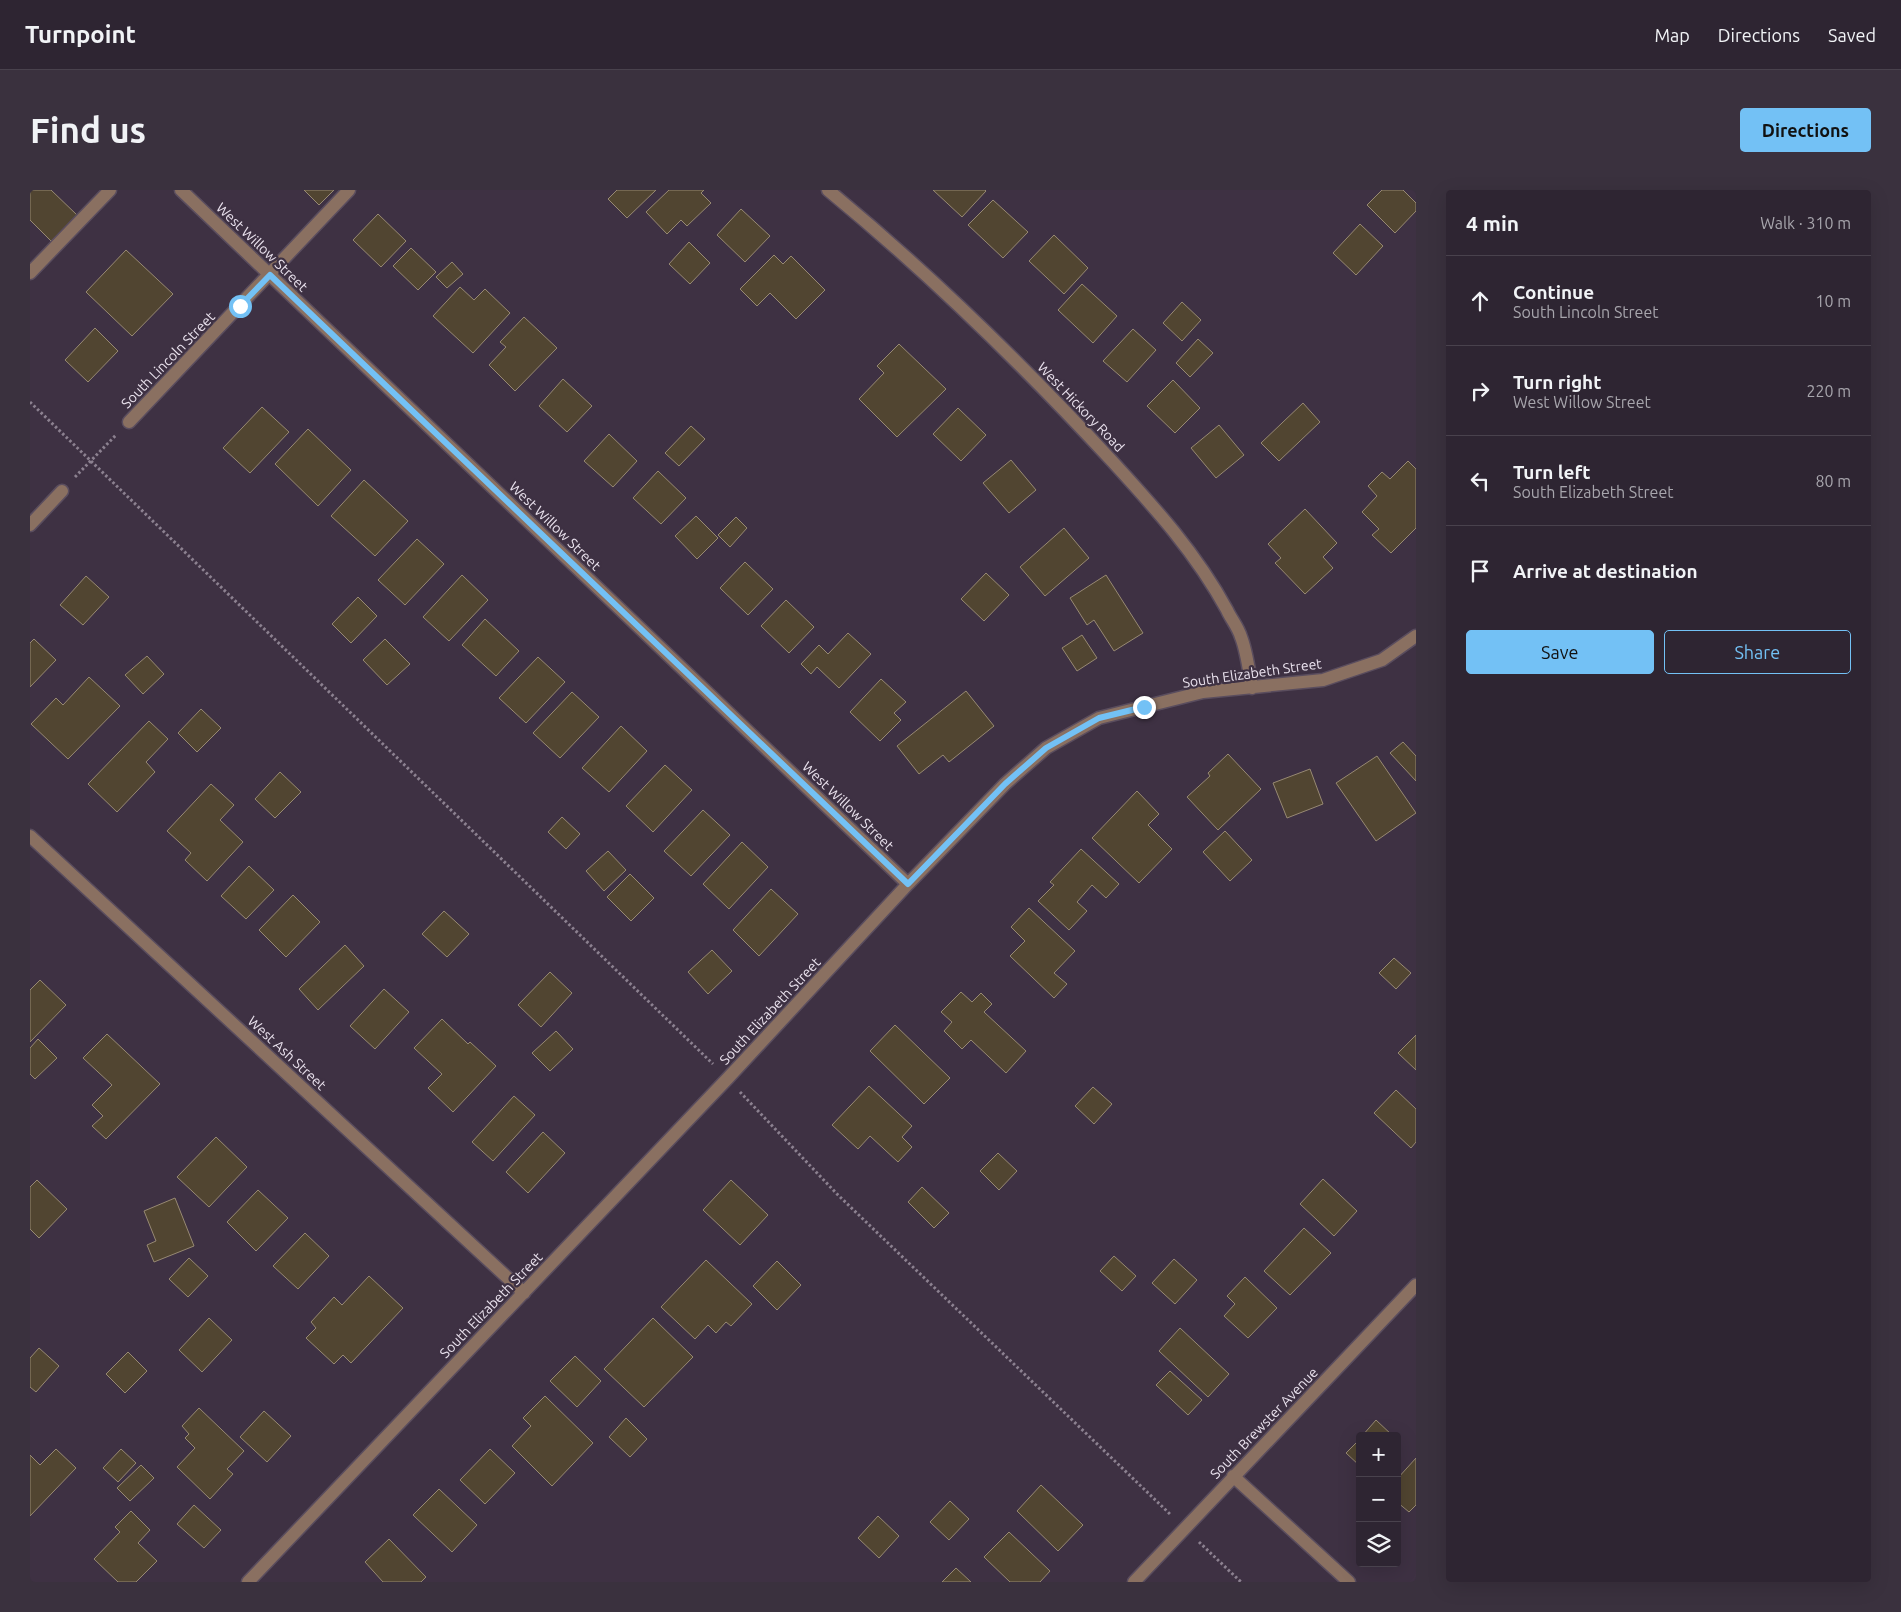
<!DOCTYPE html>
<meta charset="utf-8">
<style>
:root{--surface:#2e2532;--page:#3a313e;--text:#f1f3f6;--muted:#a7a5ac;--line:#49424d;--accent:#73c1f5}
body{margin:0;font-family:Ubuntu,sans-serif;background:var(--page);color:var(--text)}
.controls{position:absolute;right:15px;bottom:15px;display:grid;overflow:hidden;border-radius:5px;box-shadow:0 5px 20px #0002}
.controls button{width:45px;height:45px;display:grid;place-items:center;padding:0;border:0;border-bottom:1px solid var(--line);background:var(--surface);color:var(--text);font:25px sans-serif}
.stop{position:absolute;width:15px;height:15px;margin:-11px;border:4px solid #73c1f5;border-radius:50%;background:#fff}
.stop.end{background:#73c1f5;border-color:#fff;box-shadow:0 1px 5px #0008}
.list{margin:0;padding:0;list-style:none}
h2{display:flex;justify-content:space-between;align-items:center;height:65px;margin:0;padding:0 20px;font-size:21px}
h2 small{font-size:16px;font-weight:400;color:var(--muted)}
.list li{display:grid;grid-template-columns:32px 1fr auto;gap:15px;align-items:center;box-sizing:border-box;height:90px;padding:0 20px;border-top:1px solid var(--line)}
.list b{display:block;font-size:19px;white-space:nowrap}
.list p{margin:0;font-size:16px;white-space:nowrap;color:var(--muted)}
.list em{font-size:16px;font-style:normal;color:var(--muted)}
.actions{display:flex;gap:10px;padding:15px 20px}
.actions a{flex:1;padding:11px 0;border:1px solid var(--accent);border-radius:5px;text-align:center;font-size:18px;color:var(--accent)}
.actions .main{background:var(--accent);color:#111}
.icon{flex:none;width:28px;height:28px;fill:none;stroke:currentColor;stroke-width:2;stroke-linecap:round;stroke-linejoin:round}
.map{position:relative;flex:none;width:1386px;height:1392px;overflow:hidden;border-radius:5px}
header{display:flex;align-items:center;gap:30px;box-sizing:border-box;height:70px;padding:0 25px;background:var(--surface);border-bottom:1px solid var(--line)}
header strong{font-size:24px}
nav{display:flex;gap:28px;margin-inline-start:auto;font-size:18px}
.intro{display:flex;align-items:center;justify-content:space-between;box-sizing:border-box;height:120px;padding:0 30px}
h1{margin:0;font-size:35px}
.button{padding:12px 22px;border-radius:5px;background:var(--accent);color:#111;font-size:18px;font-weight:700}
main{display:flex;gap:30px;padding:0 30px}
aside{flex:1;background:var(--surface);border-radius:5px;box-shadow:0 5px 20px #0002}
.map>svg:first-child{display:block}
.building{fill:#514531;stroke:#978973}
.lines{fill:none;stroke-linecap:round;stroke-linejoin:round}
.minor-casing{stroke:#5a4d5e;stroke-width:15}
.path{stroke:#8c8190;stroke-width:3;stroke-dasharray:2.5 2.5;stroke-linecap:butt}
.minor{stroke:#8a7061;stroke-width:12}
.route{stroke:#73c1f5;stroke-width:6}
.labels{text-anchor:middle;stroke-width:4.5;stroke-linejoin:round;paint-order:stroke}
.street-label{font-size:14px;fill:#eae2ee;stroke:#3e3143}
</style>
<header>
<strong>Turnpoint</strong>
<nav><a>Map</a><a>Directions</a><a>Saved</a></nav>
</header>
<div class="intro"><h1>Find us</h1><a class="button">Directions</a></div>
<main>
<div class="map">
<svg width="1386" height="1392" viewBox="0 0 1386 1392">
<rect width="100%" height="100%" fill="#3e3143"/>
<path class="building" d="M0 0H21L47 25 21 51 0 30Z
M274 0H304L289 15Z
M587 0H626L597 28 578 9Z
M639 0H674L671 3 681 13 657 36 651 30 637 44 616 22Z
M903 0H955L956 1 932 27Z
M1352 0H1373L1386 13V21L1365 43 1337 15Z
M963 10 998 42 973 68 938 35Z
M711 19 740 46 715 72 687 45Z
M348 24 376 51 351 77 323 50Z
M1330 34 1353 56 1326 85 1303 63Z
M1024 45 1058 78 1034 104 999 71Z
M659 52 680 73 660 94 639 74Z
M381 58 406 82 388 100 363 76Z
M96 60 143 104 102 146 56 102Z
M744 65 753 74 761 66 795 100 766 129 740 103 727 116 710 99Z
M422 72 433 84 417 98 406 87Z
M1052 94 1087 126 1063 153 1028 120Z
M430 97 444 110 455 99 480 123 443 163 403 126Z
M1152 112 1171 130 1152 151 1133 133Z
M494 127 527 158 485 201 459 175 476 157 470 152Z
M65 138 88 161 58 192 35 170Z
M1103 139 1126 160 1097 192 1073 171Z
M1168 149 1183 163 1160 187 1146 173Z
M869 154 916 199 867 247 829 209 854 183 847 176Z
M533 189 562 216 537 242 509 216Z
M1143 190 1170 218 1145 243 1117 216Z
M1273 213 1290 232 1249 271 1231 253Z
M232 217 259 242 220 283 193 258Z
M928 218 956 245 931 271 903 244Z
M1189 235 1214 265 1186 288 1161 258Z
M661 236 675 249 649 276 635 263Z
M278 239 321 280 288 316 245 274Z
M579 244 607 271 583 297 554 271Z
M981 270 1006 300 979 323 953 293Z
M1378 271 1386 279V338L1361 363 1342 345 1349 339 1332 322 1347 306 1338 296 1352 282 1360 289Z
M628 281 656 308 631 334 603 308Z
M334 290 378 331 345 366 301 326Z
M1275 319 1307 353 1293 367 1303 378 1275 404 1245 373 1251 368 1238 354Z
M666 326 688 348 667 369 645 346Z
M706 327 717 338 700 357 688 345Z
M1034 338 1059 368 1015 406 990 377Z
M387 349 414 374 375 415 348 390Z
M715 372 743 399 718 425 690 398Z
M956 383 979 405 954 431 931 409Z
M432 385 458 410 419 451 393 427Z
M1076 385 1113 443 1084 461 1064 430 1057 435 1040 408Z
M56 386 79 407 53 435 30 415Z
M328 407 347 426 321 453 302 434Z
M756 410 784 437 759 463 731 436Z
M455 429 489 461 466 486 432 455Z
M818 443 841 464 809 498 787 477 781 484 771 474 789 455 798 464Z
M1052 445 1067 468 1047 481 1032 458Z
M4 449 26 470 0 497V453Z
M355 449 380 474 357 495 333 470Z
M117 466 134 484 113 504 95 485Z
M508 467 535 492 496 533 469 508Z
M59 487 90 516 38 569 1 534 26 508 33 515Z
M851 489 876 512 864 523 871 530 850 551 820 522Z
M936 501 964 536 919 572 913 565 889 584 867 556Z
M542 502 569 527 530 568 503 543Z
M171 519 191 538 167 562 148 543Z
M119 531 138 549 116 572 125 582 87 622 58 594Z
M591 536 617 561 579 602 552 578Z
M1373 552 1386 566V591L1360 563Z
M1198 564 1231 599 1188 640 1157 607 1180 586 1178 583Z
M1347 566 1386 623 1346 651 1306 593Z
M635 575 662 600 623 642 596 616Z
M1280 579 1293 614 1257 628 1243 593Z
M250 582 271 602 245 628 225 609Z
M181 594 204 615 190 630 213 652 177 691 155 670 161 663 137 641Z
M1107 601 1129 624 1118 635 1142 659 1109 693 1062 648Z
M673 620 700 645 661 686 634 661Z
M532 627 550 644 536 659 518 642Z
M1195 641 1222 670 1200 691 1173 662Z
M712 652 738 677 699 719 673 694Z
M1051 659 1089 694 1076 708 1062 695 1047 712 1057 721 1039 740 1008 711 1024 695 1020 692Z
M578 661 596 680 574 701 556 681Z
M219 676 244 700 216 729 191 706Z
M600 684 624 708 601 731 577 707Z
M741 699 768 724 729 766 703 740Z
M263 705 290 732 256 767 229 740Z
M999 718 1045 761 1024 783 1037 794 1024 808 980 766 995 751 981 737Z
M414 721 439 744 417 767 392 744Z
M315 755 334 776 288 820 269 799Z
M682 760 702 781 678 804 658 782Z
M1364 768 1381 783 1366 799 1349 783Z
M520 782 542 803 511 837 488 815Z
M10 790 36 815 0 852V800Z
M354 799 379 822 345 859 320 836Z
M931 802 942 812 951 803 962 814 954 822 996 861 976 883 941 850 932 859 914 841 922 832 911 822Z
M412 829 438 854 440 852 466 876 423 922 398 898 412 884 384 858Z
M865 835 920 888 894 914 840 861Z
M526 841 543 859 520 881 502 863Z
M77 844 130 894 76 949 62 936 73 926 62 915 82 895 53 868Z
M1386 845V880L1368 863Z
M8 849 27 868 5 889 0 884V858Z
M839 896 882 936 872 947 882 957 868 972 840 946 828 959 802 935Z
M1063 897 1082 914 1064 934 1045 916Z
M1366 900 1386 919V952L1381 958 1344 923Z
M484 906 505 925 463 971 442 952Z
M513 942 535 963 498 1003 476 982Z
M186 947 217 977 179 1017 147 987Z
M968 963 987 981 969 1000 950 981Z
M1293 989 1327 1021 1304 1046 1270 1014Z
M7 990 37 1019 9 1048 0 1039V997Z
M701 990 738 1025 710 1055 673 1020Z
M892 997 919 1023 904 1038 878 1012Z
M228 1000 258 1028 226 1061 197 1032Z
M145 1008 164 1056 124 1072 117 1055 126 1051 114 1021Z
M1274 1038 1301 1063 1260 1105 1234 1081Z
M275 1043 299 1066 268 1099 243 1076Z
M1084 1066 1106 1086 1092 1101 1070 1081Z
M159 1068 178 1086 158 1107 139 1089Z
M1144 1069 1167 1090 1145 1114 1122 1093Z
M676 1070 722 1114 701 1136 696 1132 686 1143 678 1135 665 1149 631 1117Z
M747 1071 771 1095 747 1120 723 1096Z
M339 1086 373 1118 321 1173 313 1165 304 1174 276 1148 286 1138 281 1132 304 1107 312 1115Z
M1215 1087 1247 1118 1218 1148 1194 1126 1205 1114 1197 1106Z
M179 1128 202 1150 172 1182 149 1160Z
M623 1128 663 1167 614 1217 574 1179Z
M1150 1138 1199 1184 1178 1207 1129 1161Z
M9 1158 29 1176 6 1202 0 1197V1168Z
M98 1162 117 1181 95 1203 76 1184Z
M545 1166 571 1191 547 1217 520 1191Z
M1140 1181 1172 1210 1158 1225 1126 1195Z
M515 1206 563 1253 522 1296 482 1256 501 1236 493 1228Z
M169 1218 214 1261 197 1279 203 1284 180 1309 147 1277 165 1258 155 1248 159 1244 152 1236Z
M234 1221 261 1246 237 1272 210 1247Z
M596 1228 617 1249 600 1267 579 1247Z
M1346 1230 1363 1246H1332Z
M1330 1249V1276L1316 1263Z
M26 1259 46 1278 0 1326V1265L10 1275Z
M91 1259 106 1273 88 1292 73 1278Z
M460 1259 485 1283 455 1314 430 1290Z
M1386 1268V1315L1379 1322 1367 1312V1289Z
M111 1275 124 1288 100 1311 87 1298Z
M1011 1295 1053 1335 1028 1361 987 1321Z
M409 1299 447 1335 422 1362 383 1325Z
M920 1311 939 1329 919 1350 900 1332Z
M164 1315 191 1340 174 1358 147 1334Z
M101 1321 120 1340 108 1353 127 1371 106 1392H88L64 1369 90 1342 85 1337Z
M848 1326 869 1346 849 1368 828 1348Z
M979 1342 1020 1381 1010 1392H980L954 1367Z
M359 1349 396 1387 391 1392H353L335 1372Z
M926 1378 941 1392H912Z"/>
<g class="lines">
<defs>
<path id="minor" d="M151 0 878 694
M798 0C899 83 993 175 1082 271 1125 318 1166 363 1197 420 1201 429 1208 437 1211 447 1217 462 1219 482 1222 498
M0 83 80 0
M99 232 319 0
M0 335 32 301
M0 646 494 1103
M1203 1286 1319 1392
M218 1392 698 888 878 694 975 594 1016 558 1069 528 1173 502 1293 490 1352 470 1386 446
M1104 1392 1386 1095"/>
</defs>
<use href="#minor" class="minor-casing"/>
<path class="path" d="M0 212 683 874
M45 287 86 245
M710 902 808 1005 1141 1325
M1169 1352 1211 1392"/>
<use href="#minor" class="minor"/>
</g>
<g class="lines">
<path class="route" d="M210 116 240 85 878 694 975 594 1016 558 1069 528 1114 517"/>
</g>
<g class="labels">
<g class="street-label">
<text transform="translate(232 57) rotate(44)" y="5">West Willow Street</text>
<text transform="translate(138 170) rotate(-46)" y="5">South Lincoln Street</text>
<text transform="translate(1051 217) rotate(46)" y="5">West Hickory Road</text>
<text transform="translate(525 336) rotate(44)" y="5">West Willow Street</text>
<text transform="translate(1222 483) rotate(-8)" y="5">South Elizabeth Street</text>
<text transform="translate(818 616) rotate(44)" y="5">West Willow Street</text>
<text transform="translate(740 821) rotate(-47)" y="5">South Elizabeth Street</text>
<text transform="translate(257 863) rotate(43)" y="5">West Ash Street</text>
<text transform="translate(461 1115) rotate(-46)" y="5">South Elizabeth Street</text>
<text transform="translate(1234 1233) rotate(-46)" y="5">South Brewster Avenue</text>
</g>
</g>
</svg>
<div class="controls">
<button>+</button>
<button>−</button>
<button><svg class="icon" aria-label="layers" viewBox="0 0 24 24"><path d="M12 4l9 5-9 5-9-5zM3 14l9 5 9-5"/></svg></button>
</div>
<div class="stop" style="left:210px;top:116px"></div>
<div class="stop end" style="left:1114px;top:517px"></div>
</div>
<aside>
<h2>4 min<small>Walk · 310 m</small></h2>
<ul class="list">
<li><svg class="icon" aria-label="ahead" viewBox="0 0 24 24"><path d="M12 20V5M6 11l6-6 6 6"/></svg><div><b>Continue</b><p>South Lincoln Street</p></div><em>10 m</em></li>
<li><svg class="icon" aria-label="right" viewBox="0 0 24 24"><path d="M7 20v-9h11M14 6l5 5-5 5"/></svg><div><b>Turn right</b><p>West Willow Street</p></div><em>220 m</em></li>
<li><svg class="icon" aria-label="left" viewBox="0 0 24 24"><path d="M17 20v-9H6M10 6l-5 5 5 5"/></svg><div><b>Turn left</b><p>South Elizabeth Street</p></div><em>80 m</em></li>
<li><svg class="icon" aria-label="arrive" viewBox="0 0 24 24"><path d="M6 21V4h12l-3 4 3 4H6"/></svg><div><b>Arrive at destination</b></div></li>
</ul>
<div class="actions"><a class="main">Save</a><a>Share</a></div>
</aside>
</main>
